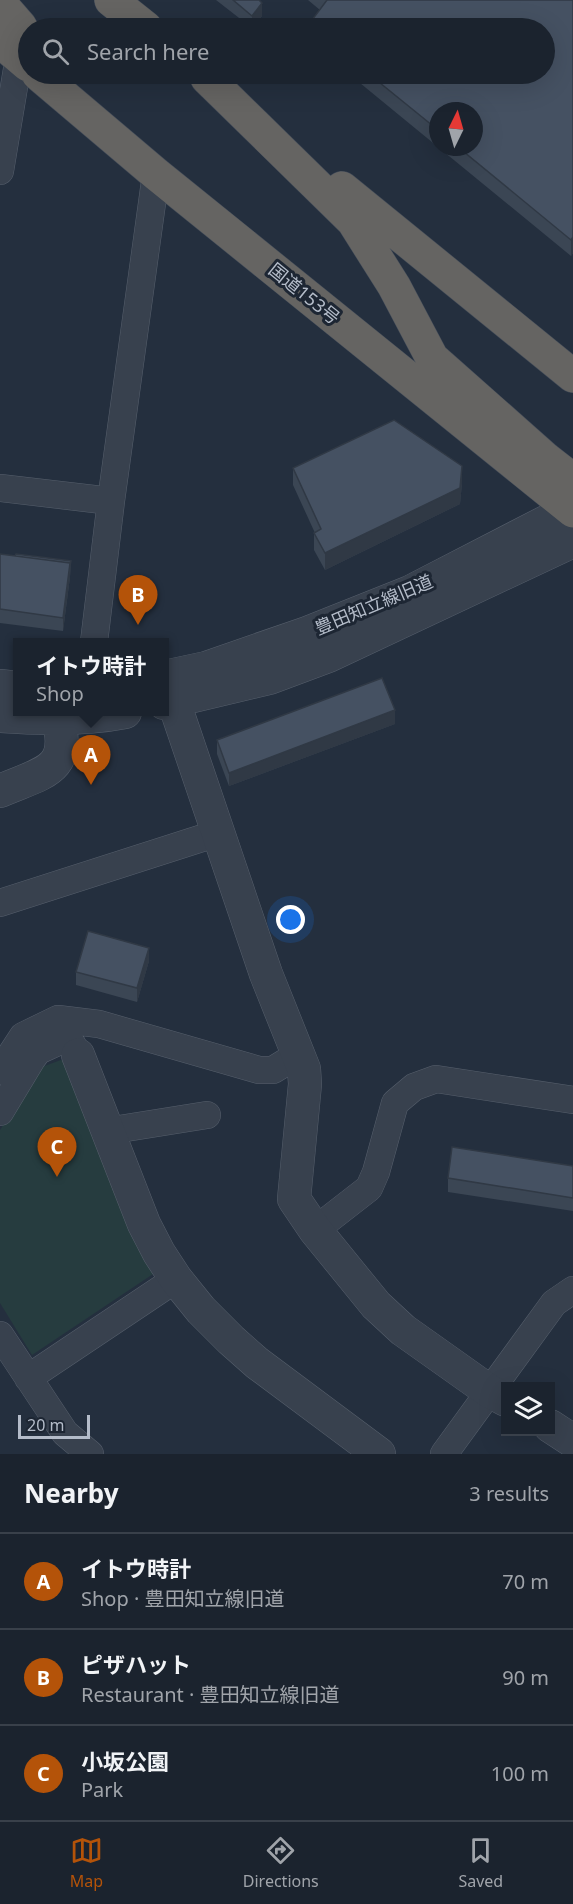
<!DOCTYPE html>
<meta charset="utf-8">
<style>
:root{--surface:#1b232e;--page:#282f3a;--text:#f1f3f6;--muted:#a0a4aa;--line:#39404a;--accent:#b45309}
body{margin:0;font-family:"Noto Sans","Noto Sans JP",sans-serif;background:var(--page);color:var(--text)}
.controls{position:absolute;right:18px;bottom:18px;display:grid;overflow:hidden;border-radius:0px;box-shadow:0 6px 24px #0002}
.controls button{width:54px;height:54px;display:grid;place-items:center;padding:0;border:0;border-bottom:2px solid var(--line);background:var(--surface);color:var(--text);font:30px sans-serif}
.compass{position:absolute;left:429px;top:102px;width:54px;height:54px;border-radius:50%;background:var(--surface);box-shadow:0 6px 24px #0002;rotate:5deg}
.scale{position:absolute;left:18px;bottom:15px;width:72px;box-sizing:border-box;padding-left:6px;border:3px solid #b4bcc9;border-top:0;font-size:16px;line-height:21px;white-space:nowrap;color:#b4bcc9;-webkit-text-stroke:4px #1d2633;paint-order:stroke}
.you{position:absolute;left:291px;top:920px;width:21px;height:21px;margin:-15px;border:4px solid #fff;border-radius:50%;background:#1a73e8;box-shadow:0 0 0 9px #1a73e833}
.badge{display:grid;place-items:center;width:39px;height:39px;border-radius:50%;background:var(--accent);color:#fff;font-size:20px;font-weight:700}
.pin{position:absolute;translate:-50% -50px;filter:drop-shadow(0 2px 3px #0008)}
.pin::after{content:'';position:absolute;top:32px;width:21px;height:18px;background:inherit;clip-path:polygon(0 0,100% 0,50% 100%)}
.popup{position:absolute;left:13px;top:638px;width:156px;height:78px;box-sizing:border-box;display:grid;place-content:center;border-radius:0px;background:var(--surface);filter:drop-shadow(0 2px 4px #0005);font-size:20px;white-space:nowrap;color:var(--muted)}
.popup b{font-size:22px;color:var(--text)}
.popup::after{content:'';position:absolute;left:50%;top:100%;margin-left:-12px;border:12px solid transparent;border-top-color:var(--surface)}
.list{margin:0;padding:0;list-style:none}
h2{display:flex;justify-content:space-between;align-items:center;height:78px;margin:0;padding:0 24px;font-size:26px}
h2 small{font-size:20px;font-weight:400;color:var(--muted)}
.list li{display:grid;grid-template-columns:39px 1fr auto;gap:18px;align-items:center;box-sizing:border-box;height:96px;padding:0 24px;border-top:2px solid var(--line)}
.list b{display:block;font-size:22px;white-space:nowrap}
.list p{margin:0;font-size:20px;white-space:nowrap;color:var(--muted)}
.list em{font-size:20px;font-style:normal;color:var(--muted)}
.icon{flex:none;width:33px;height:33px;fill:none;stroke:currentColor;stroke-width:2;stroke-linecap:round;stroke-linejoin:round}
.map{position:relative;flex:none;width:573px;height:1454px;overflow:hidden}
.search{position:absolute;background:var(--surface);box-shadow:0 6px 24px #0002;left:18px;right:18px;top:18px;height:66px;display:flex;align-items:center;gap:15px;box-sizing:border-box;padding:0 21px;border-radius:33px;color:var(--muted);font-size:22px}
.sheet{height:366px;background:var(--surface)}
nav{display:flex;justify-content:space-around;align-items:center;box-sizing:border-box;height:84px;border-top:2px solid var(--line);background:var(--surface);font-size:16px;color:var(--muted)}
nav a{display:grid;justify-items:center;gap:3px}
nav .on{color:var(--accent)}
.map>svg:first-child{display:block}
.green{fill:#263c3f}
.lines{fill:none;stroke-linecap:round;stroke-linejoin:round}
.minor-casing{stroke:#565f6c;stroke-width:28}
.tertiary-casing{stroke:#565f6c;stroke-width:34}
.trunk-casing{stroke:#434c59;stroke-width:34}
.minor{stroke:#38414e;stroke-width:27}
.tertiary{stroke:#38414e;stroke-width:33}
.trunk{stroke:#656462;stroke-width:33}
.wall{fill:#3b4654}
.shaded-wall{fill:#303945}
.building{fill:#455162;stroke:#303945;stroke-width:1.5}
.labels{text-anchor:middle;stroke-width:6;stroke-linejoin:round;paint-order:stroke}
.street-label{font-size:18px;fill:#b4bcc9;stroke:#1d2633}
</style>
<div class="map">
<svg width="573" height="1454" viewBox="0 0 573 1454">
<rect width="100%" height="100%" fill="#242f3e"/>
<path class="green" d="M69 1057 159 1270 32 1355 0 1303V1130L39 1068Z"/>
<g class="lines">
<defs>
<path id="minor" d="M0 171 19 57
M0 488 111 501
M94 642 111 501 156 174
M0 903 218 833
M0 1071 23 1036 58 1019 99 1024 259 1070H273L299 1054
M0 1112 32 1059 38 1051 62 1040 72 1044 78 1055
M107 1131 207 1115
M315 1230 369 1188 376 1172 395 1103 414 1087 436 1079 573 1100
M0 1335 65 1433 90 1454
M28 1378 176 1279
M444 1454 554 1303 573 1290"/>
<path id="tertiary" d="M165 676 266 974 304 1069 305 1084 294 1199 315 1230 376 1305 403 1330 489 1391 506 1400
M164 677 206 668 307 633 410 592 573 508
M0 686 17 688
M164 703 269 678 328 656 573 541
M0 716C41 719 84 720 125 712
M0 791C40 773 73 772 58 719
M78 1055 144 1224 159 1253 176 1279 201 1310 231 1340 257 1363 379 1454
M550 1426 573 1441"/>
<path id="trunk" d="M111 0 146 28
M0 3 20 26 28 40
M0 41 28 65
M38 74 156 174 573 511
M207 78 353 221 394 286 432 358 546 459 573 480
M342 188 573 376"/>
</defs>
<use href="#minor" class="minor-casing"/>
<use href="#tertiary" class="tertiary-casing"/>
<use href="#trunk" class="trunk-casing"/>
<use href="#minor" class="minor"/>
<use href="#tertiary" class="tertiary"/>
<use href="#trunk" class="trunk"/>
</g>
<path class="wall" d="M216 0H259L262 16 252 28Z
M308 0H573V253L571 256 438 147H474L438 111V147L349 74H544V28H309V24L320 10Z
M293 468 462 483 460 504 325 570 314 550V533H315L293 485Z
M0 554 71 561 70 577 63 631 0 623Z
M395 724 229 786 217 754V740Z
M149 961 137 1002 76 985V972Z
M573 1166V1211L448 1192V1178Z"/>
<path class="shaded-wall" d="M262 3V16L252 28V16Z
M573 237V253L571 256V240Z
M462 466V483L460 504 325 570V553Z
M71 561 70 577 63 631V618Z
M395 710V724L229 786V773Z
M149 948V961L137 1002V988Z"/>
<path class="building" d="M233 0H259L262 3 252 16Z
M327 0H573V237L571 240 458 147H474V111H438V130L369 74H544V28H314L309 24Z
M394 420 462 466 460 488 325 553 314 533 321 529 293 468Z
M0 554 70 563 63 618 0 609Z
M16 554 71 561 70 566V563L15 556Z
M382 678 395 710 229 773 217 740Z
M88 931 149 948 137 988 76 972Z
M452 1147 573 1166V1198L448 1178Z"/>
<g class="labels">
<g class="street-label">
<text transform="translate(304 294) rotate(39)" y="6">国道153号</text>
<text transform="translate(374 605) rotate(-23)" y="6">豊田知立線旧道</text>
</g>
</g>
</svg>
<div class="controls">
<button><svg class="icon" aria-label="layers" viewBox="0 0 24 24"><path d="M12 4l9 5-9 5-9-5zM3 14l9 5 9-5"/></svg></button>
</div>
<svg class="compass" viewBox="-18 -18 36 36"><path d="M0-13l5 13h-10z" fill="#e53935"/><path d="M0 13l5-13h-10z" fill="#a0a4aa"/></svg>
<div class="scale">20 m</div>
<div class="you"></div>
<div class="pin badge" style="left:91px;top:785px">A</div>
<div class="popup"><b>イトウ時計</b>Shop</div>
<div class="pin badge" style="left:138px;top:625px">B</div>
<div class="pin badge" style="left:57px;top:1177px">C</div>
<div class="search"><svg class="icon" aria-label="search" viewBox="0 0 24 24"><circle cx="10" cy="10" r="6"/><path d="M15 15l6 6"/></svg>Search here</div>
</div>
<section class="sheet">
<h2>Nearby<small>3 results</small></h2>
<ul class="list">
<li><span class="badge">A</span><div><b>イトウ時計</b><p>Shop · 豊田知立線旧道</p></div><em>70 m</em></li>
<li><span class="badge">B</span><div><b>ピザハット</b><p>Restaurant · 豊田知立線旧道</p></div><em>90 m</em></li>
<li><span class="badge">C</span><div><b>小坂公園</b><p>Park</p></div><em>100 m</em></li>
</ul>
</section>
<nav>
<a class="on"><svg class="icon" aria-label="map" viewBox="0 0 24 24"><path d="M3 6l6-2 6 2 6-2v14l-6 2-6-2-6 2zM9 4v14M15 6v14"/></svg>Map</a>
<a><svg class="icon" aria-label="directions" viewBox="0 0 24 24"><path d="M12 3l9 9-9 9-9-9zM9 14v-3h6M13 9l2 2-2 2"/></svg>Directions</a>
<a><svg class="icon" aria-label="saved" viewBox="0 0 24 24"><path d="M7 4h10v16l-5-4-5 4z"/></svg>Saved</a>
</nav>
